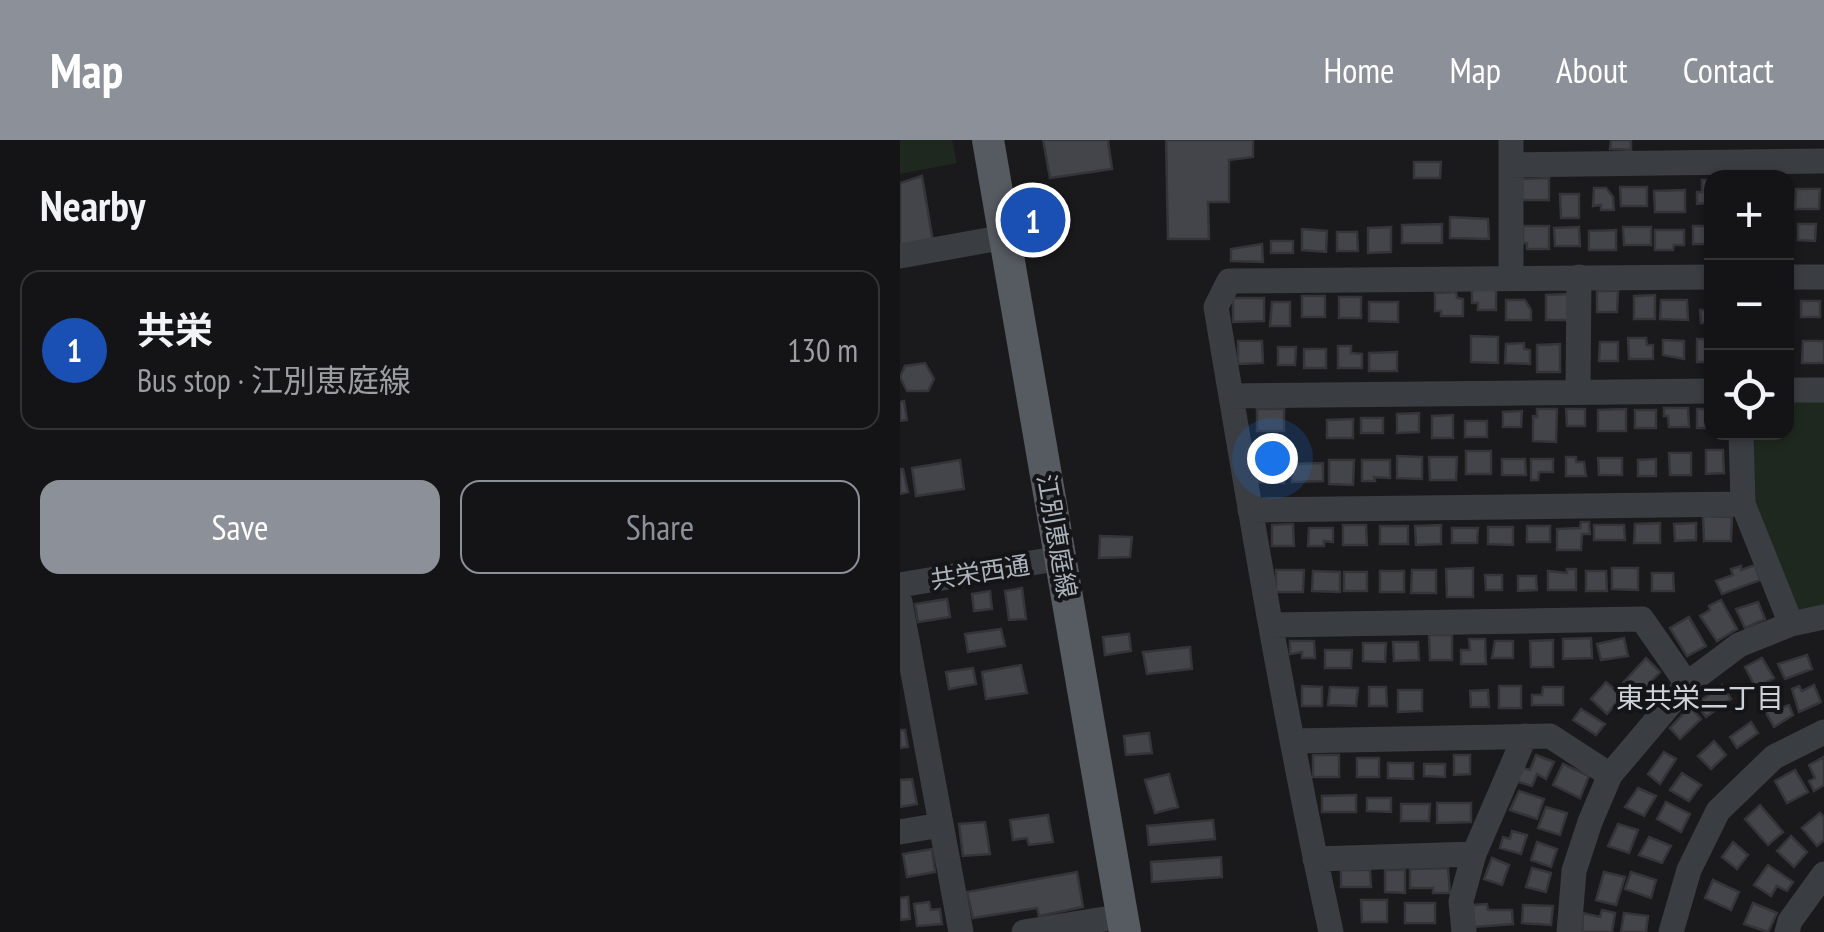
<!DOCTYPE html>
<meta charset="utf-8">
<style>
:root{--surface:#141416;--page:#212123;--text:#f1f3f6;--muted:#9d9ea1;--line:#333335;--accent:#8c9099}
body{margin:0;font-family:"PT Sans Narrow","Noto Sans JP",sans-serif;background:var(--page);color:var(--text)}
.controls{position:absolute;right:30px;top:30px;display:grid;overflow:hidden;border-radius:20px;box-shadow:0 2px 8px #0004}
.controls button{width:90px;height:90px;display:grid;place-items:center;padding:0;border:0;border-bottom:2px solid var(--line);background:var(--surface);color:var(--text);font:50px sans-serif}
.you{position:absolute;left:372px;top:318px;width:35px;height:35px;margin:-25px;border:8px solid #fff;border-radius:50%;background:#1a73e8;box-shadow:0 0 0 15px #1a73e833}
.badge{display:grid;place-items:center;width:65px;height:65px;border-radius:50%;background:var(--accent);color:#fff;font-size:32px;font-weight:700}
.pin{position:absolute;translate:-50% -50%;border:5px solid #fff;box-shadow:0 2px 10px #0006}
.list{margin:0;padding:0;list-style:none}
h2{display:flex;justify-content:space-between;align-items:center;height:130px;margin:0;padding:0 40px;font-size:42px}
h2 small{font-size:32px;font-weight:400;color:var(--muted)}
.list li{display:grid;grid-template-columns:65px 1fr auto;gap:30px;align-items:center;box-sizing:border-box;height:160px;margin:0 20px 20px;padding:0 20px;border:2px solid var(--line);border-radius:20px}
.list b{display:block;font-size:38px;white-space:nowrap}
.list p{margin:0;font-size:32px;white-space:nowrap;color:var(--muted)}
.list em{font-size:32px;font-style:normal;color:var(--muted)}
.actions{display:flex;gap:20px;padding:30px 40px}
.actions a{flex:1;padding:22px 0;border:2px solid var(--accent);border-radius:20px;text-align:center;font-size:35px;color:var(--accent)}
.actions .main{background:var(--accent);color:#fff}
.icon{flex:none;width:55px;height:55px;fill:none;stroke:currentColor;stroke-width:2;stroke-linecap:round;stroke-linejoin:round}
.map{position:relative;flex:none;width:924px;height:792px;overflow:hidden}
header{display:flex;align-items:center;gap:60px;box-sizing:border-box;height:140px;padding:0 50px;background:var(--accent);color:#fff}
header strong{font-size:48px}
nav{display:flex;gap:55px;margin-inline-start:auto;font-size:35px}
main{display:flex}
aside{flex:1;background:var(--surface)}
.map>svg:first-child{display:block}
.green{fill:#1f281f}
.building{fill:#44454a;stroke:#343439;stroke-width:2.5}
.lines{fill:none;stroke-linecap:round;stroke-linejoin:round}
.minor{stroke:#3a3d42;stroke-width:25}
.major{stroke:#565a61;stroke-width:32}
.labels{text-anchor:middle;stroke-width:8;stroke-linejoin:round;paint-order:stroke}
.street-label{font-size:25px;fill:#abb3bd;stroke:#151518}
.neighbourhood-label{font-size:28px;fill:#cdd1d9;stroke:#151518}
</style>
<header>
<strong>Map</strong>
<nav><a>Home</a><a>Map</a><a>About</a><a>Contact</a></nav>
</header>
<main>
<aside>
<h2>Nearby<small></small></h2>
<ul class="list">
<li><span class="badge" style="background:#1a4fb4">1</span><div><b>共栄</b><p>Bus stop · 江別恵庭線</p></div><em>130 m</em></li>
</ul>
<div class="actions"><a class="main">Save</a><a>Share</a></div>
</aside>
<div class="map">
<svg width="924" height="792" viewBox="0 0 924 792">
<rect width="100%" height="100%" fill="#1a1a1d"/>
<path class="green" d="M0 0H52L57 23 0 34Z
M887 250H924V477L891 484 843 364 841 293 886 292Z"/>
<path class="building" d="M143 0H208L212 29 150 38Z
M266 0H353V17L329 20V62H308L309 99H268Z
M711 0H731V10L710 9Z
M514 22H541L540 38H514Z
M22 36 33 102 0 108V43Z
M649 38V60H622V39Z
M802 40H812V63L797 64V52H802Z
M720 47H747V66H721Z
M694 48H706L713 57 714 70H701V65L693 66Z
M896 49H920L919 69H895Z
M785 50V72H755L754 51Z
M660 54H679V78H661Z
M550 77 588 79 589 99 550 98Z
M542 84V103H502V85Z
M898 84H916L915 101 898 100Z
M623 86H649V109H627V103H623Z
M793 86H812V104H793Z
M491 87V112L468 113V88Z
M679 87 680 106H655L654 88Z
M723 87H751V105H724Z
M402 89 427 91 426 112 402 110Z
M716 90V110H689V91Z
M755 90H784V105H774L773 110H755Z
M437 92H457L458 111H437Z
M371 101H393V113H371Z
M362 104 363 122 331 121V109Z
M596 146V170H578V163H572V147Z
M697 151H718L717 172H697Z
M556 152 557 158 563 159V176H541V171H535V153Z
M668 154V180H646V155Z
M755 155V179H734V156Z
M402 156H425V177H402Z
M439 157H461V178H439Z
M333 158H364V181L333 182Z
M606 160H625L631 170V180H606Z
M761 160H787L788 180 760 179Z
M901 161H920V177H901Z
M372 162H390V186H370Z
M469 162H498V182L469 181Z
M800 170H812V183H801Z
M571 196 598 197V223L571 222Z
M728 198H746L747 205H753V219H729Z
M797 199H812V222H797Z
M763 200 784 201V219L763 215Z
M338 201H362L363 223 338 224Z
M903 201H924V223H902Z
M700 202H718V221H699Z
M624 203V209L630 210V224L605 223 606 204Z
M660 204V232H637V205Z
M438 206H451V213L462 214V228H438Z
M378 207H396L395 225H378Z
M404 209H426V228H404Z
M497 212V231H469V213Z
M25 223 34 239 28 251H7L0 237 5 226Z
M4 261 7 280 0 281V262Z
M764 268H788L789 287H769L768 276H764Z
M357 269H384V291H357Z
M637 269H657L656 302 633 301V276L637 277Z
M666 269H685V286H667Z
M726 269V291H698V270Z
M797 269H812V288H797Z
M735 270H756V288H735Z
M622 271 621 287H603V272Z
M519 273V292L497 293V274Z
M553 275V298H532V276Z
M461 278H483V293H461Z
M453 279V298H427V280Z
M565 281H587V297H565Z
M806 310H823L824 333 806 334Z
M566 311H591V334H566Z
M769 313H791V335H770Z
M497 316 522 317V339L497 338Z
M529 317H557L556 340H530Z
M666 317H676V322H684L686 336H666Z
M698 318H722V335H699Z
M602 319H625L626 335H602Z
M631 319H653V332H639L638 340H631Z
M756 319V336H738V320Z
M60 320 64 349 16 356 12 328Z
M358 320H384V343L358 342Z
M429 320H454L453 345 429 344Z
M462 320H490V338L474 337 475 341H462Z
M423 323V341L392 342V324Z
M0 329H3L8 352 0 354Z
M803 376 832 377 831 401H804Z
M681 382H689L690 394H682L681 410H657V389L680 388Z
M760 383V403H734L735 384Z
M796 383V400L775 401 774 384Z
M393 384 394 406H372V385Z
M443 385H466L467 405H443Z
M541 385V404L516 405 515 386Z
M694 385H724L725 400H694Z
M480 386H508V404H480Z
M627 386H650V402H627Z
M588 387H613V405L588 404Z
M409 388H433V402L424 401V406H408Z
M552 388H578L577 403H552Z
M200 396 232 397 230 417 199 418Z
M855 425 860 440 822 454 816 441 833 435 831 429 841 426V430Z
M573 428V457H547L546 429Z
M712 428H738V450L712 449Z
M667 429H676V450H648V431L667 433Z
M376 430H404L403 452H376Z
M512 430H536V453H511Z
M413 431 440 432V452L412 451Z
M480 431H504V452H480Z
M686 431H706L707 451H686Z
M444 432H467V451H444Z
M752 433H773L774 451H752Z
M585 435H602V450H586Z
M618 436H636L637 450 618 451Z
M122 448 126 479 109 480 105 451Z
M90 451 92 469 74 471 72 454Z
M47 459 50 477 18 482 15 464Z
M821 460 837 489 817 501 800 476 810 470 809 466Z
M858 462 865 479 845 488 836 469Z
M789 477 806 506 787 516 770 488Z
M101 489 105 506 68 512 65 494Z
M229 494 231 511 205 515 203 497Z
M529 495H552V520H530Z
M691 498 692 518 663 519V499Z
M724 498 728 516 701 520 697 504Z
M569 499H585L586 524H561V510H570Z
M653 500V527H631L630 501Z
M390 501H414L415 518H402V512L390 514Z
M595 501H613V518H592Z
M493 502H518L519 520 494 521Z
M463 503H486L485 522 463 521Z
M290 507 292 529 247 534 243 512Z
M425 510H452L451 528H425Z
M907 515 912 529 885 539 878 524Z
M746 518 760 532 737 557 721 545Z
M862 518 874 538 856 548 845 527Z
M121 525 127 553 86 559 82 532Z
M73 528 76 544 49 549 46 532Z
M706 542 722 556 707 574 691 559Z
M822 545 831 559 806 577 796 564Z
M914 545 921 562 899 572 892 549 899 546 902 551Z
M402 546 422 547V566H402Z
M599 546H621V568H599Z
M430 547 458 548 456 566 428 565Z
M469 547H486L487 566H469Z
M643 547H663V565H632V555H642Z
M498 550H522V571L498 572Z
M588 550 589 567H571L570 551Z
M876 561 880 568 889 565 893 575 874 587 863 567Z
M790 567 801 579 780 599 770 588Z
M681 569 705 584 696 595 673 580Z
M851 582 858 593 837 608 830 597Z
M0 590H5L8 607 0 608Z
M249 593 252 613 226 615 224 596Z
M814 601 826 615 811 629 798 616Z
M764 612 776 619 760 644 748 634Z
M413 615H439V637H413Z
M554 615H570V634L554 635Z
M636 615 654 622 646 639 637 634 632 646 615 641 620 627 630 630Z
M924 617V645L914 651 909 641 915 638 909 625Z
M457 618H479V637H457Z
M488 623H513V639L488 638Z
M524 624H545V637L524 636Z
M663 624 689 636 680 658 653 645Z
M895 630 908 652 887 663 875 641Z
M782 633 801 645 789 661 770 650Z
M269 634 278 667 255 673 245 640Z
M12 639 17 664 0 667V640Z
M738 648 756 656 744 676 725 667Z
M619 651 644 659 637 679 610 670Z
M456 655V672H422V656Z
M467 658H491V672L467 671Z
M766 662 790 674 781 692 757 679Z
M537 663H571V682L537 683Z
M501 664H530L529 681H501Z
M860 665 883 692 868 705 845 679Z
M646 667 667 673 660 695 638 688Z
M920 673 924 677V700L917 706 902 688Z
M148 675 153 702 129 705 127 698 113 700 110 680Z
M313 680 315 699 249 705 247 686Z
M85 682 90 714 63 716 59 684Z
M718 684 738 690 729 713 708 706Z
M612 691 627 695 621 714 600 708 603 697 610 699Z
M891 696 907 712 894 727 877 711Z
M749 697 771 706 762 723 739 715Z
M637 702 657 709 651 727 631 720Z
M833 702 848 715 837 729 822 717Z
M32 709 35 732 7 737 3 714Z
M321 717 322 737 252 742 251 722Z
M592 718 609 725 602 745 584 739Z
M868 725 893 742 887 751 877 746 871 756 854 745Z
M548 728 550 753H533V748H510V729Z
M632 728 651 733 646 752 626 747Z
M441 730H470L471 747H441Z
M485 730H505V753L485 752Z
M177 732 183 767 139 776 137 768 73 778 67 752Z
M704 732 725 737 716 765 696 760Z
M731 732 756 740 751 758 725 749Z
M813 740 839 752 831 770 805 758Z
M8 757 10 779 0 780V758Z
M461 760H487V782H462Z
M29 762 31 770 40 769 42 784 17 786 14 764Z
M505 763H535V783H505Z
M853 763 877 773 868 792 844 784Z
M587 764 588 770H612L613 784 574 787 572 765Z
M623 765 653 766 651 785 622 783Z
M702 770 715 773 712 792H682L683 773 700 777Z
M724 773 748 776 746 792H721Z"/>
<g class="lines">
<path class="minor" d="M611 0V137
M611 25 924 21
M0 116 105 97
M886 137H924
M886 250H924
M678 252 679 137
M331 256 812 251
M841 292 843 364 891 484
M350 370 843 364
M0 445 161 418
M0 462 61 792
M372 485 742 479 787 544
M393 601 650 596 710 635
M0 692 41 685
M415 719 574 714
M124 792 223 776
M431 792C386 585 351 376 316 167L329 141 812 137
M564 792 561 761 574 714 625 596
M669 792 674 731 690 682 710 635 787 544 839 505 891 484 924 477
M771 792 789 730 818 671 874 617 924 592
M887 792 890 781 924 734"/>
<path class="major" d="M88 0 225 792"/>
</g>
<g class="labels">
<g class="street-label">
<text transform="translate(157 396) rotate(80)" y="9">江別恵庭線</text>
<text transform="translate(80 432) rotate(-9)" y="9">共栄西通</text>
</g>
<g class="neighbourhood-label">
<text x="800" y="568">東共栄二丁目</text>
</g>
</g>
</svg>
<div class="controls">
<button>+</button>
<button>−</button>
<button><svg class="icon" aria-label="locate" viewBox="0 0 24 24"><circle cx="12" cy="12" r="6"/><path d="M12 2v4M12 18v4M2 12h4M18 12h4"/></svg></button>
</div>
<div class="you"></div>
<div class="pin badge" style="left:133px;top:80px;background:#1a4fb4">1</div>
</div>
</main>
